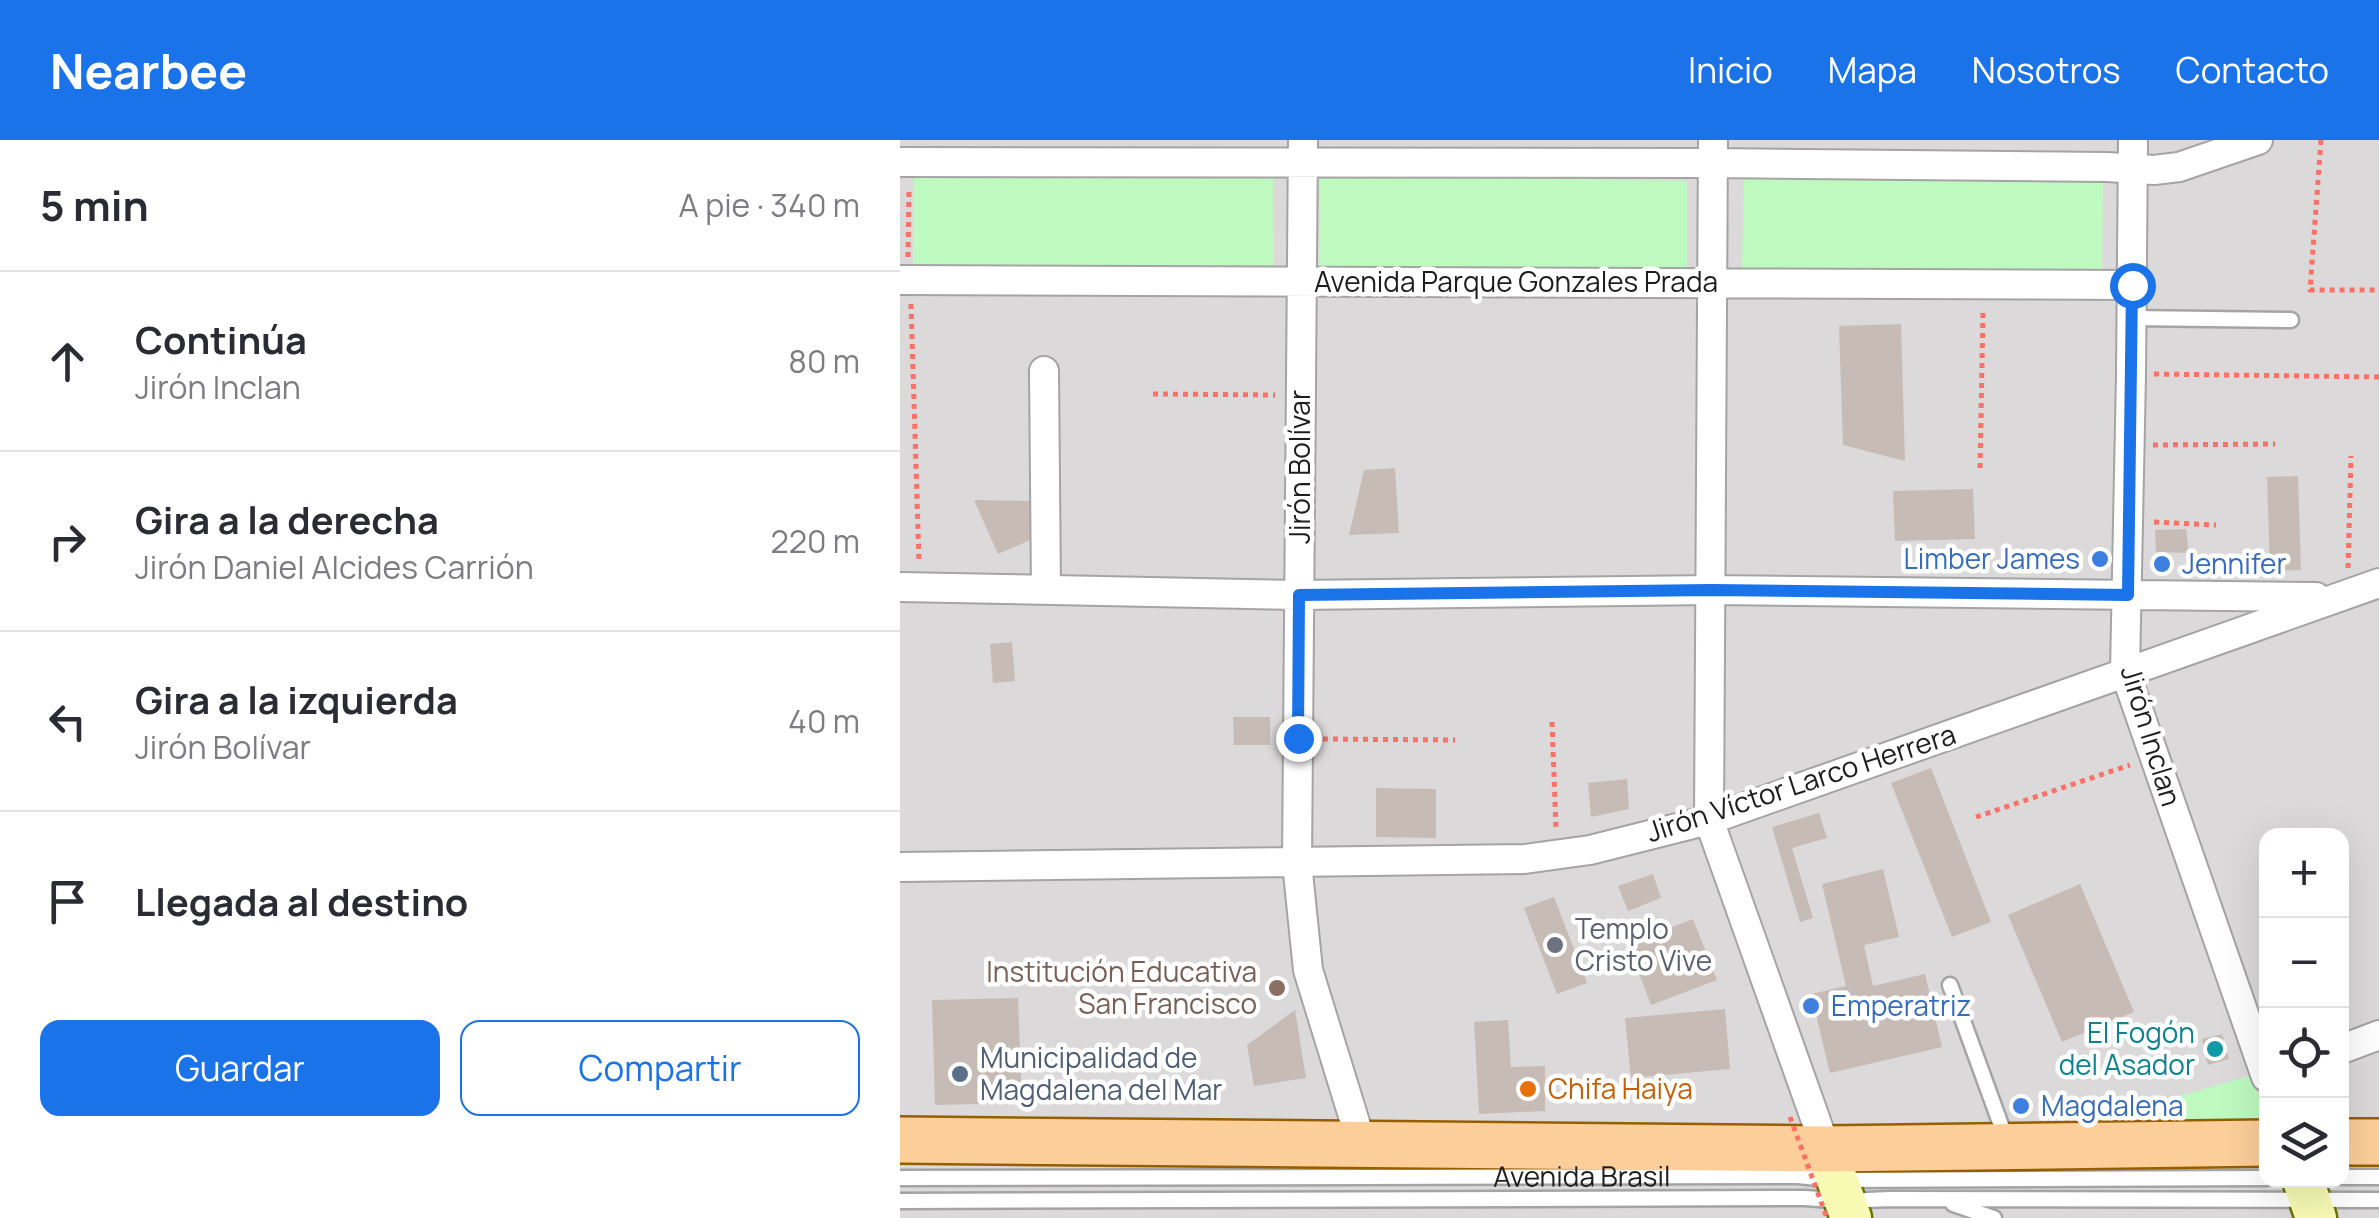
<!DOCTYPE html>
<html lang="es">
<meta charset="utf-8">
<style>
:root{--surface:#fff;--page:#f2f2f3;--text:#2b2b33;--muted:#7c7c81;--line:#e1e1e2;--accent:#1a73e8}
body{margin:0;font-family:Manrope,sans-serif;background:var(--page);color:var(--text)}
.controls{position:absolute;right:30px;bottom:30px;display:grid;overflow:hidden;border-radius:20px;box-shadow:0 10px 40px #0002}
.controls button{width:90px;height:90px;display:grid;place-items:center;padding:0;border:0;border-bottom:2px solid var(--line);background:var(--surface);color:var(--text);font:50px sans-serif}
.stop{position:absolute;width:30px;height:30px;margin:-22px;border:8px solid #1a73e8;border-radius:50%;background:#fff}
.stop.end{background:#1a73e8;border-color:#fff;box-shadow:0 2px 10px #0008}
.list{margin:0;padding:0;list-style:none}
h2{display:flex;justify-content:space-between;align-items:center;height:130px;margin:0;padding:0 40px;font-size:42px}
h2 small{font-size:32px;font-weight:400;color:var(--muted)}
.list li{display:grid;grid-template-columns:65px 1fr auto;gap:30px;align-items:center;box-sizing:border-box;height:180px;padding:0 40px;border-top:2px solid var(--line)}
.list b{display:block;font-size:38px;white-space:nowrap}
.list p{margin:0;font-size:32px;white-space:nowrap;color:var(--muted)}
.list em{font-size:32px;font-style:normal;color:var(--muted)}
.actions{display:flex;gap:20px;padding:30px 40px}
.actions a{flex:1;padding:22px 0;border:2px solid var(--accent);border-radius:20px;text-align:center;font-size:35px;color:var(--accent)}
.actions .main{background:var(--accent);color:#fff}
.icon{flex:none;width:55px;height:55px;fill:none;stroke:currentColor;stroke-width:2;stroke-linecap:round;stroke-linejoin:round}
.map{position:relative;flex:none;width:1479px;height:1078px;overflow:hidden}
header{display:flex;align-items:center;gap:60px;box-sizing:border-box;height:140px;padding:0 50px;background:var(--accent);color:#fff}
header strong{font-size:48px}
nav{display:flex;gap:55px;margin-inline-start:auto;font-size:35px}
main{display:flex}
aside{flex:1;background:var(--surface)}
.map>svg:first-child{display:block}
.residential{fill:#dbd9da;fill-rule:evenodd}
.park{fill:#befac0}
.building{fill:#c6bcb5}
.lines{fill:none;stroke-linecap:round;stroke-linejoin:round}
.lane-casing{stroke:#a4a4a4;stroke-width:19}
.street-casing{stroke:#a4a4a4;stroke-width:32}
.secondary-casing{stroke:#6b7304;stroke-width:45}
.primary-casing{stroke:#955f00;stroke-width:50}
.path{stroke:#fb7166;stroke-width:5;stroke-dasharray:5 5;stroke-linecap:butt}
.lane{stroke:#fff;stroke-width:14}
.street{stroke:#fff;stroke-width:28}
.secondary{stroke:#f8fab4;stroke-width:40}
.primary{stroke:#fcce99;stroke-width:45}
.path-bridge{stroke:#fb7166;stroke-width:5;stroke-dasharray:5 5;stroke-linecap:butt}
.route{stroke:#1a73e8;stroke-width:12}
.shop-dot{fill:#3f7fe0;stroke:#fff;stroke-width:4}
.worship-dot{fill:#6b7280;stroke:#fff;stroke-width:4}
.education-dot{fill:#8d6e63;stroke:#fff;stroke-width:4}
.culture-dot{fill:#0f9aa8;stroke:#fff;stroke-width:4}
.service-dot{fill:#5c6f8a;stroke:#fff;stroke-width:4}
.food-dot{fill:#e8710a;stroke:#fff;stroke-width:4}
.labels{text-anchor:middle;stroke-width:9;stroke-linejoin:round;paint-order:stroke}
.street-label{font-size:28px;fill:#1d1d1d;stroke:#fff}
.shop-label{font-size:28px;fill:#366cbe;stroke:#fff;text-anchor:start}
.worship-label{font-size:28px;fill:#5b616d;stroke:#fff;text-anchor:start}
.education-label{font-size:28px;fill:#785e54;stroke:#fff;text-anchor:end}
.culture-label{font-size:28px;fill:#0d838f;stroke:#fff;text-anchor:end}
.service-label{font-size:28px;fill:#4e5e75;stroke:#fff;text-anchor:start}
.food-label{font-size:28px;fill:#c56008;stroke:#fff;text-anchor:start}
</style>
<header>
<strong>Nearbee</strong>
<nav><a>Inicio</a><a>Mapa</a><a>Nosotros</a><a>Contacto</a></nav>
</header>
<main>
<aside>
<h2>5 min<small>A pie · 340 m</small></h2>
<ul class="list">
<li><svg class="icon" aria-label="ahead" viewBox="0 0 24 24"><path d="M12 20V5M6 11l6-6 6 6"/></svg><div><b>Continúa</b><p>Jirón Inclan</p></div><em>80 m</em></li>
<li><svg class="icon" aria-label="right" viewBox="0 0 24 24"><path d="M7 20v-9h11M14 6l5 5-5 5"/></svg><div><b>Gira a la derecha</b><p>Jirón Daniel Alcides Carrión</p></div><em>220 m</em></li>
<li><svg class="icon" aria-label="left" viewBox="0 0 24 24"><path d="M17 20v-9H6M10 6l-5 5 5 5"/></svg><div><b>Gira a la izquierda</b><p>Jirón Bolívar</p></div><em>40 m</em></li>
<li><svg class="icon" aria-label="arrive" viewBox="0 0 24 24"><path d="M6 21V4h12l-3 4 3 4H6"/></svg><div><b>Llegada al destino</b></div></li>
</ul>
<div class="actions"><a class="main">Guardar</a><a>Compartir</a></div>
</aside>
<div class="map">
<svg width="1479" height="1078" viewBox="0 0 1479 1078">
<rect width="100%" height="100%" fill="#eeeae2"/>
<path class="residential" d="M0 0H1479V1078H0ZM1366 696H1442V1040H1366Z"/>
<path class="park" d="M373 29 374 126 13 130 14 36Z
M844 33 1203 39 1202 134 842 132Z
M420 34 787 41V129L419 127Z
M1353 935 1366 981 1186 983Z"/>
<path class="building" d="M1001 184 1005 321 943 305 939 186Z
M495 328 499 393 449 395 464 330Z
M1398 336 1401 430 1370 431 1367 337Z
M1073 349 1075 399 995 401 993 351Z
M74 360 130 361V400L98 414Z
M1286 389 1289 413 1256 412 1255 390Z
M112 502 115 541 93 543 90 504Z
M333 577H370V605H334Z
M1031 628 1091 782 1052 797 991 643Z
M727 639 729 669 691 677 688 643Z
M476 648 536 649V698L476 697Z
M919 673 927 698 892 708 913 778 900 782 872 687Z
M983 729 999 797 964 805 973 846 1025 834 1042 907 930 933 911 854 946 846 922 744Z
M753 734 761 758 728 771 718 746Z
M1180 744 1234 872 1162 902 1108 775Z
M654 757 687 843 657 854 624 768Z
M793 779 817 840 751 865 728 804Z
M118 858 122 963 35 965 32 860Z
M825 869 830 929 731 938 725 878Z
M395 870 406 938 354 946 347 905Z
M608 880 611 927 645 926V971L579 974 574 882Z
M1322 894 1329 919 1308 925 1302 899Z"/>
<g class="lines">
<defs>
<g id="lane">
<path d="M1231 178 1391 180"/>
<path d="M1050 845 1106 999"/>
<path d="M1442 1037H1479"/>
<path id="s1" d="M0 1038 898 1036 937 1040 1366 1038"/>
<path d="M0 1061 905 1058 945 1061 990 1059 1479 1060"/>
<path d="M1053 1064 1094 1078"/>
</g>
<path id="street" d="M403 0 397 723 408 830 462 1005
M813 0 809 680 926 1009
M1233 0 1231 234 1225 532 1366 937
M0 22 813 23 1207 27 1254 30 1279 27 1358 0
M0 140 1232 145
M144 231 146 449
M0 447 399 455 811 450 1416 457
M0 727 625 719 690 710 809 680 1479 443
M1442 909 1479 895"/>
<path id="secondary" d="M926 1009 951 1078
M1403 1040 1416 1078"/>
<path id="primary" d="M0 1000 926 1009 1366 1003
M1442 1002H1479"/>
</defs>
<use href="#lane" class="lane-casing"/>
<use href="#street" class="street-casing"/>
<use href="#secondary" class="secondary-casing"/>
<use href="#primary" class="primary-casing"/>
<path class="path" d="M1421 0 1410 150H1479
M8 117 9 48
M11 164 19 423
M1254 234 1479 237
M253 254 375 255
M1253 305 1375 304
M1080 328 1083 171
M1254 382 1316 385
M1448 428 1451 316
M652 582 656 689
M423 599 555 600
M1076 677 1230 625"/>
<use href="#lane" class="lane"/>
<use href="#street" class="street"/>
<use href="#secondary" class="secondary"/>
<use href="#primary" class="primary"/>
<path class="path-bridge" d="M890 977 927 1078"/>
</g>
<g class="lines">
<path class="route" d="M398 598 399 455 811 450 1228 455 1232 145"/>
</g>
<g class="shop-dot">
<circle cx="1200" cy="419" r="10"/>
<circle cx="1262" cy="424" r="10"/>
<circle cx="911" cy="866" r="10"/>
<circle cx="1121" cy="966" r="10"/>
</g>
<circle class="worship-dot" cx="655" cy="805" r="10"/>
<circle class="education-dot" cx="377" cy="848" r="10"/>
<circle class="culture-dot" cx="1315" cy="909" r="10"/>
<circle class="service-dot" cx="60" cy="934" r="10"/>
<circle class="food-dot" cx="628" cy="949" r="10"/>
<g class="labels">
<g class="street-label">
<text x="616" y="152">Avenida Parque Gonzales Prada</text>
<text transform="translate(400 327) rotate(-90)" y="10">Jirón Bolívar</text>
<text transform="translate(1251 596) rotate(73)" y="10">Jirón Inclan</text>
<text transform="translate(901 643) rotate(-18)" y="10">Jirón Víctor Larco Herrera</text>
<text dy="10" stroke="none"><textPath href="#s1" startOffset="682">Avenida Brasil</textPath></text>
</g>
<g class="shop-label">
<text x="1180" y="429" text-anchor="end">Limber James</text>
<text x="1282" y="434">Jennifer</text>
<text x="931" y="876">Emperatriz</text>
<text x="1141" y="976">Magdalena</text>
</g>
<g class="worship-label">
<text x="675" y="799">Templo<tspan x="675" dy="32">Cristo Vive</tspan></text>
</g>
<g class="education-label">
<text x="357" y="842">Institución Educativa<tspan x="357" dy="32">San Francisco</tspan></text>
</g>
<g class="culture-label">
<text x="1295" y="903">El Fogón<tspan x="1295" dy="32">del Asador</tspan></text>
</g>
<g class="service-label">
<text x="80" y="928">Municipalidad de<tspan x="80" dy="32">Magdalena del Mar</tspan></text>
</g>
<g class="food-label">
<text x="648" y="959">Chifa Haiya</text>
</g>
</g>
</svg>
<div class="controls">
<button>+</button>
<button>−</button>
<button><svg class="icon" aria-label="locate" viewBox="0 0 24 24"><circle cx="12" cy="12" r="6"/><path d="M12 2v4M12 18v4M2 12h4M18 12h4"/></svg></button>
<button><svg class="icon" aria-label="layers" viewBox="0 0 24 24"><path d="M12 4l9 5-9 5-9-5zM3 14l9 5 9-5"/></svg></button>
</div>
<div class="stop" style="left:1232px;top:145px"></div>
<div class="stop end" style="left:398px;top:598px"></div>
</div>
</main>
